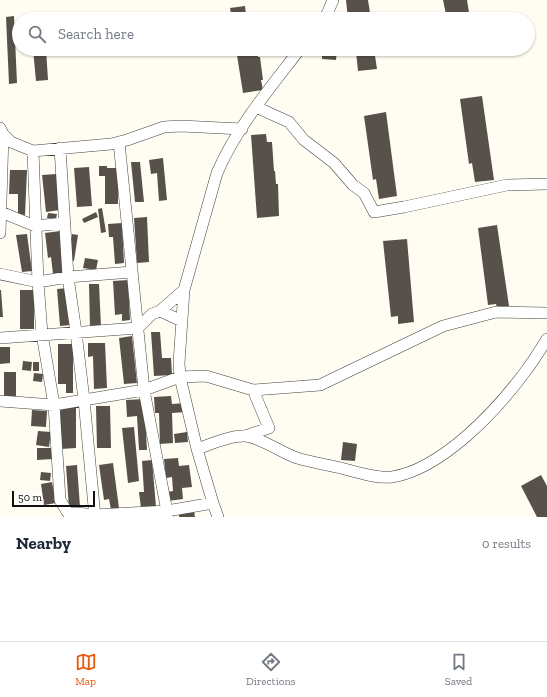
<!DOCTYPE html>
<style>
:root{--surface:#fff;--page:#f6f6f7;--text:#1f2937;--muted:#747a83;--line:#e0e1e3;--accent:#ea580c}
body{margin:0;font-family:"Zilla Slab",serif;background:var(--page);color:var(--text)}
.scale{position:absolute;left:12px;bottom:10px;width:83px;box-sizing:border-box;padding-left:4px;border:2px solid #0f0f0f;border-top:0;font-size:11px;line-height:14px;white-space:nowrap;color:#0f0f0f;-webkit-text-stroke:3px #fff;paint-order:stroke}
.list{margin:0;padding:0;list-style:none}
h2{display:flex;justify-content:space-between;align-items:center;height:52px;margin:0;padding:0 16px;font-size:17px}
h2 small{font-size:13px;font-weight:400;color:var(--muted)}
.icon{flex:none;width:22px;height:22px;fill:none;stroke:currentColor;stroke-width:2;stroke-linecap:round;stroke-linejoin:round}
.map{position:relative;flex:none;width:547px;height:517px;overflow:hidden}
.search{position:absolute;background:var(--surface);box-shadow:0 1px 3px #0004;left:12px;right:12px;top:12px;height:44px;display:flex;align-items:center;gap:10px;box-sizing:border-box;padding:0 14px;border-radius:22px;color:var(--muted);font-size:15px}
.sheet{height:124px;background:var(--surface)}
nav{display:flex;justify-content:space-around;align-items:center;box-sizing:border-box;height:56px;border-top:1px solid var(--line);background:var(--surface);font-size:11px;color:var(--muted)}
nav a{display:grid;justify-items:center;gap:2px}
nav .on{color:var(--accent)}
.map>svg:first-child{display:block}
.building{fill:#58514b}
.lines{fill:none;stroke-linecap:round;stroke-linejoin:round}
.minor-casing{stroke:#424242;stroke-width:12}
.minor{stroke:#fff;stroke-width:11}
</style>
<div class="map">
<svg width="547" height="517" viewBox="0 0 547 517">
<rect width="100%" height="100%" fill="#fffdf1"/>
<path class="building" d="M346 0H368L371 19H348Z
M443 0H467L470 19H447Z
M245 6 246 15 251 14 252 19H232L230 8Z
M42 14 43 19H30V15Z
M14 16 17 83 9 84 6 17Z
M33 49H46L48 80 36 81Z
M236 49H256L258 57H260L263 80H261L263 90 243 93Z
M322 49H337L336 60 322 59Z
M352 49H374L377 69 358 71 356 52H352Z
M466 49H475L476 53 467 55Z
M482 96 494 180 475 182 472 163 469 164 460 99Z
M386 112 397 196 379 199 376 179 373 180 364 116Z
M266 134 267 142H272L274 171H275L276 184H278L279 216 257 218 251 135Z
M163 158 167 200 159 201 157 173 151 174 149 160Z
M131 162H140L144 202H135Z
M99 166H107V168H118V204H105V176H99Z
M89 167 92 206 77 207 74 168Z
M10 170H27L25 215 18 214V194H9Z
M56 174 60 210 46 212 42 175Z
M102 208 106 232 101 233 98 209Z
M96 212 98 217 84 223 82 219Z
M48 213 57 214 56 219 47 218Z
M147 217 149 262 137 263 134 218Z
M122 223 124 263 115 264 113 237H109L108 224Z
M497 225 509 306 497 308 496 304 488 305 478 228Z
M60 231 65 272 53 274 51 257 48 258 45 233Z
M27 234 32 271 22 272 16 235Z
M72 234 78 235 74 261 68 260Z
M407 239 414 322 398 324V316L391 317 383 241Z
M85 258 98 260 96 270 83 268Z
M128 280 130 320 122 321V314L115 315 113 281Z
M89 284H99L101 327 90 328Z
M68 288 71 325 60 326 57 289Z
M0 290H1L3 317H0Z
M20 290H34V329H20Z
M151 332H160L162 358H171L172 375 154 376Z
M132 336 137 383 124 384 119 338Z
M88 343H105L107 388 94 389 93 356 88 357Z
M58 344H73V393H66V384H58Z
M0 347H10V363L0 364Z
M23 361 32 362 31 371 22 370Z
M33 362H39V371H33Z
M4 372H16V397H4Z
M34 373 43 374 42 382 33 381Z
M171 396 172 404 185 403V412L172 413 173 443 160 444 159 413H155L154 397Z
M144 399 147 450H139L137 416 127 417 126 400Z
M96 406H110L111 448H97Z
M60 407H76V448L61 449Z
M32 410 47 411 46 427 31 426Z
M134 427 139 481 128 483 122 428Z
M38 431 51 432 49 447 36 445Z
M187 432 188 442 175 443 174 434Z
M343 442 357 444 355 461 341 460Z
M37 448H53V459L37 460Z
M178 458 179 466 189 465 192 487 182 488 183 499 168 501 167 492 173 491 172 477 166 478 164 459Z
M152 460 156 507 141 508 139 492H144L142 461Z
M113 463 119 508 111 510 109 499 104 500 99 465Z
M77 465 80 507 69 508 66 466Z
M41 472 51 473 50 481 40 480Z
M541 475 547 486V517H537L521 486Z
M52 482 56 503 44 505 41 484Z
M194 511 195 517H179V513Z"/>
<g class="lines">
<defs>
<path id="minor" d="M323 19 327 14 333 0
M256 107 289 122 304 140 334 163 353 185 364 193 374 212 404 207 507 185 547 184
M0 128 3 134 11 142 33 151 111 144 127 140 164 127 181 126 242 129
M119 142 144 390 168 517
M60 148 68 277 76 332 84 400 95 517
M33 151 38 282 42 334 54 405 60 500 68 513H77L95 515 167 511 213 503
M1 212 35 226 64 223
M0 233 3 134
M0 274 38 282 68 277 132 272
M160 311 182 321
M0 338 138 328 152 314 160 311 184 290
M0 401 54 405 144 390 180 377 206 376 253 390 320 385 443 326 496 312 547 313
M245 436 269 428 253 390
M197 449C211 444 228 436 244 436 258 436 282 453 297 458 311 462 327 465 341 468 356 472 378 479 392 477 442 469 496 411 525 372 533 362 540 350 547 339
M218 517 213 503 197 449 180 377 179 363 184 290 217 173C237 127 270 88 300 49"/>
</defs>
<use href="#minor" class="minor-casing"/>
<use href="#minor" class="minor"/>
</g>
</svg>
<div class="scale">50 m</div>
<div class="search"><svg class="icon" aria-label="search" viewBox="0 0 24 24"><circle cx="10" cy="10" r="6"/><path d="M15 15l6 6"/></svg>Search here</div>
</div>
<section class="sheet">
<h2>Nearby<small>0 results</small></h2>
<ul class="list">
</ul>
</section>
<nav>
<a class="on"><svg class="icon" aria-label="map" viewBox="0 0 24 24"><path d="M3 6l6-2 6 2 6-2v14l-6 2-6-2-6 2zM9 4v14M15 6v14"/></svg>Map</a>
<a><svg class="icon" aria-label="directions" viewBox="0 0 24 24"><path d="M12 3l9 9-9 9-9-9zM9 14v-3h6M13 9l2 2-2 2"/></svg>Directions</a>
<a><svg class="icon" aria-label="saved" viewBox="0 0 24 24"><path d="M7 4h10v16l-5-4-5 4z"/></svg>Saved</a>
</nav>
